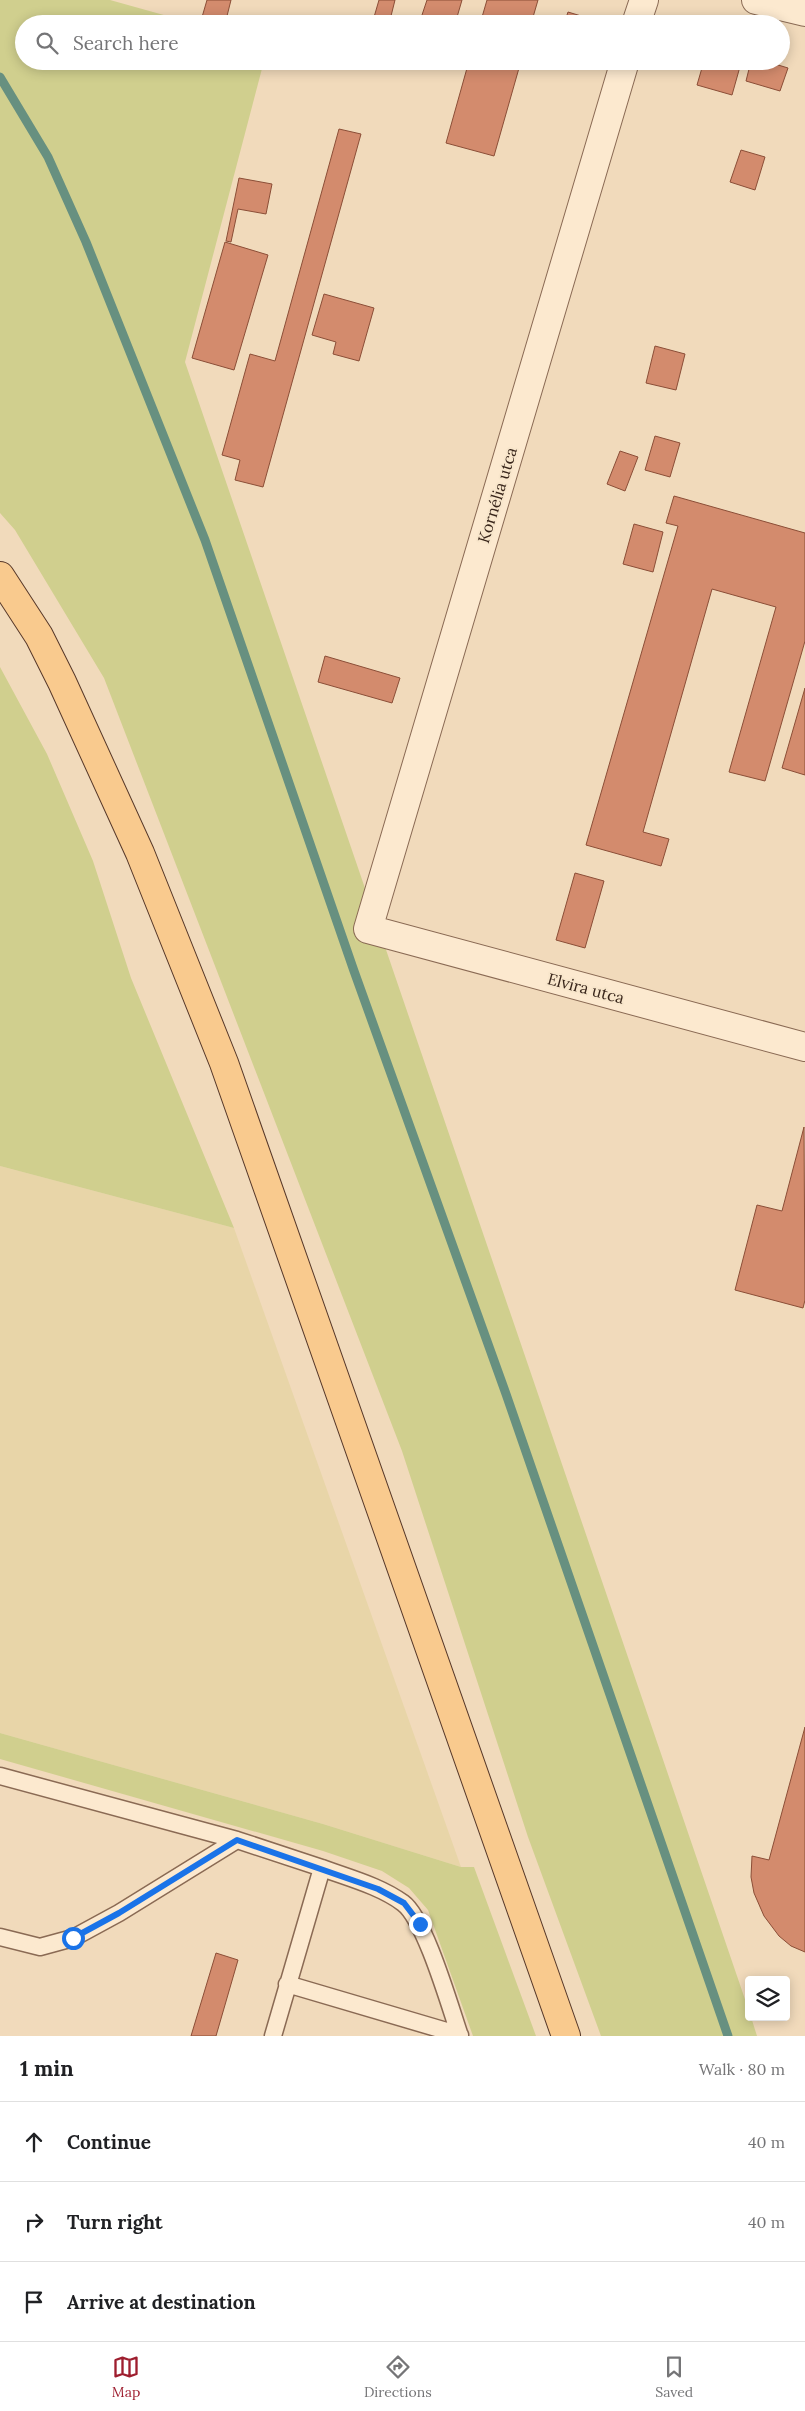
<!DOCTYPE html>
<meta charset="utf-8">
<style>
:root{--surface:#fff;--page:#f2f2f2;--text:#202124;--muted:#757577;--line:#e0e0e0;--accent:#9e1e2f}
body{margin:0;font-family:Lora,serif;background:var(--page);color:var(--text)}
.controls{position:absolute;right:15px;bottom:15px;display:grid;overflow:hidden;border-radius:5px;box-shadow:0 2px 12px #0003}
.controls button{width:45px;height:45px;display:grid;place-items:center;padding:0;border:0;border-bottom:1px solid var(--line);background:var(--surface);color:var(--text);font:25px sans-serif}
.stop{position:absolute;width:15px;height:15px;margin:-11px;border:4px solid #1a73e8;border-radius:50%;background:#fff}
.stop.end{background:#1a73e8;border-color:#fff;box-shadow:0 1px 5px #0008}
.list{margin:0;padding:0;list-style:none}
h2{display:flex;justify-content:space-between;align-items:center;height:65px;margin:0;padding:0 20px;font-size:21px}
h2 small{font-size:16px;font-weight:400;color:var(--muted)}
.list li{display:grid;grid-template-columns:32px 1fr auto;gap:15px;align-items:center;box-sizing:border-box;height:80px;padding:0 20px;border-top:1px solid var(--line)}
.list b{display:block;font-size:19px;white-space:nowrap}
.list em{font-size:16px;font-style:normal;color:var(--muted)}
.icon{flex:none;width:28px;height:28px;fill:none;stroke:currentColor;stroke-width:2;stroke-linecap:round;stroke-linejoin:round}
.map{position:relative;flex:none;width:805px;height:2036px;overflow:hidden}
.search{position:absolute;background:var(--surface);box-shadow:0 2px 12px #0003;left:15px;right:15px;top:15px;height:55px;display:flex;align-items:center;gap:12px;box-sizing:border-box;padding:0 18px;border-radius:28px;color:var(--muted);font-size:19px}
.sheet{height:305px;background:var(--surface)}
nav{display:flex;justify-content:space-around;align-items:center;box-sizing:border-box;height:70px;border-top:1px solid var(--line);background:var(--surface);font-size:14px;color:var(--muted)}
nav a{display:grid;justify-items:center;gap:2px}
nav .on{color:var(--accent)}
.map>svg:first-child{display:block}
.farmland{fill:#e8d5a8}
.green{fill:#d0cf8e}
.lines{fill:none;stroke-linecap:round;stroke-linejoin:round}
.stream{stroke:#679080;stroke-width:9}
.building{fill:#d38b6d;stroke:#8b4e37}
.service-casing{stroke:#8a6a54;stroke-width:19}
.minor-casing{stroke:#8a6a54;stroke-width:30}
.primary-casing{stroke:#573829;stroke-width:30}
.service{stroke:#fce9cf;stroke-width:16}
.minor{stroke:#fce9cf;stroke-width:28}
.primary{stroke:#f9ca8e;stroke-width:28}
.route{stroke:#1a73e8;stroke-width:6}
.labels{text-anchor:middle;stroke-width:4;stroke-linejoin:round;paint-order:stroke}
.street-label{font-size:16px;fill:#38251a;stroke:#f8e6cb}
</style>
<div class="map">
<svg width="805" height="2036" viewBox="0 0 805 2036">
<rect width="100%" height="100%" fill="#f1dabb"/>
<path class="farmland" d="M0 1166 234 1228 461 1867 323 1824 0 1733Z"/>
<path class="green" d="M0 0H110L196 24H24V61H264L185 362 749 2011V2017H751L757 2036H601L528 1837 402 1451 104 678 15 530 0 513Z
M0 667 47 754 93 861 131 978 234 1228 0 1166Z
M0 1733 323 1824 461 1867H474L536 2036H473L428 1910 409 1888 382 1871 323 1851 0 1759Z"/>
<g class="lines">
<path class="stream" d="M0 77 48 157 86 242 205 540 354 971 506 1394 728 2036"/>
</g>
<path class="building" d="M207 0H231L225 24H200Z
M379 0H395L389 24H372Z
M427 0H462L455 24H441L421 18Z
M487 0H538L531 24H480Z
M568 12 591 19 590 24H564Z
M469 61H521L494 156 446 143Z
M704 61 741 63 732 95 697 85Z
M751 61H765L788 68 780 91 746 81Z
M339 129 361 134 263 487 235 480 240 460 222 455 250 354 275 361Z
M741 150 765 157 755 190 730 182Z
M239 178 272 184 266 214 238 209 231 242 226 241Z
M225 242 268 255 234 370 192 358Z
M324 294 374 308 359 361 333 354 336 342 312 335Z
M655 346 685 354 676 390 646 383Z
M655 436 680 443 670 477 645 470Z
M620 451 638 457 625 491 607 484Z
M674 496 805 533V641L765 781 729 772 776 607 712 589 643 832 669 839 661 866 586 845 678 526 666 523Z
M634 524 663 532 653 572 623 564Z
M325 656 400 678 392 703 318 682Z
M805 688V775L782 768Z
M575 873 604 881 585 948 556 940Z
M804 1127 805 1300 803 1308 735 1290 757 1205 782 1211Z
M805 1727V1952L791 1946 779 1936 764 1916 754 1893 751 1877 752 1856 769 1860Z
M216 1953 238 1960 216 2036H191Z"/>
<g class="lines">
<defs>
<path id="service" d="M0 1776 237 1840 322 1868
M0 1937 40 1947 73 1938 119 1913 237 1840
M287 1984 460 2035
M273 2036 322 1868C349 1878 380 1886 403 1903 425 1919 450 2007 460 2036"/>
<path id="minor" d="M756 0 805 12
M636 24 644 0
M625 61 368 929 805 1047"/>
<path id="primary" d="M0 576 39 636 62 682 140 853 224 1063 566 2036"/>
</defs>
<use href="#service" class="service-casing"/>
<use href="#minor" class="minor-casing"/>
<use href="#primary" class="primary-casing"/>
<use href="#service" class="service"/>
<use href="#minor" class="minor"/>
<use href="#primary" class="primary"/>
</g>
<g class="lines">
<path class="route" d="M73 1938 119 1913 237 1840 378 1889 404 1903 420 1924"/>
</g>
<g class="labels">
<g class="street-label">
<text transform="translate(497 495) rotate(-73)" y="6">Kornélia utca</text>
<text transform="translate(586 988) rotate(15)" y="6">Elvira utca</text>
</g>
</g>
</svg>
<div class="controls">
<button><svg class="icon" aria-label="layers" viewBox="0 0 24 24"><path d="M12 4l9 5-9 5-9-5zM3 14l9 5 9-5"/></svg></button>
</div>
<div class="stop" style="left:73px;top:1938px"></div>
<div class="stop end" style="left:420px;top:1924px"></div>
<div class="search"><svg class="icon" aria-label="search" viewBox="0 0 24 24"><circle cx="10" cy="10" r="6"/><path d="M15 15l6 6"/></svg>Search here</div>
</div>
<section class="sheet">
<h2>1 min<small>Walk · 80 m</small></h2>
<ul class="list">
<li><svg class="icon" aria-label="ahead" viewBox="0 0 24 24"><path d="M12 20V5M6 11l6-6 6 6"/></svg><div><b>Continue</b></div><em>40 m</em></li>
<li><svg class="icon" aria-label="right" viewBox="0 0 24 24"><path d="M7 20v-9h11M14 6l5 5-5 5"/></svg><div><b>Turn right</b></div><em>40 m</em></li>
<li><svg class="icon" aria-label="arrive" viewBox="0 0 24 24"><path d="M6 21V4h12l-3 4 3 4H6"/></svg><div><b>Arrive at destination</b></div></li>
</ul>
</section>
<nav>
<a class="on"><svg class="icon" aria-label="map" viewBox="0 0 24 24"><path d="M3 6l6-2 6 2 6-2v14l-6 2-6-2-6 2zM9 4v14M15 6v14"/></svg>Map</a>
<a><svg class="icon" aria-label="directions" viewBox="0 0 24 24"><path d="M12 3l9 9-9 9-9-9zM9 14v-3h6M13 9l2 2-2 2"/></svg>Directions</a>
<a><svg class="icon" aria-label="saved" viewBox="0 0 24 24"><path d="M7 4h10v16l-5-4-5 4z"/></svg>Saved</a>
</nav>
